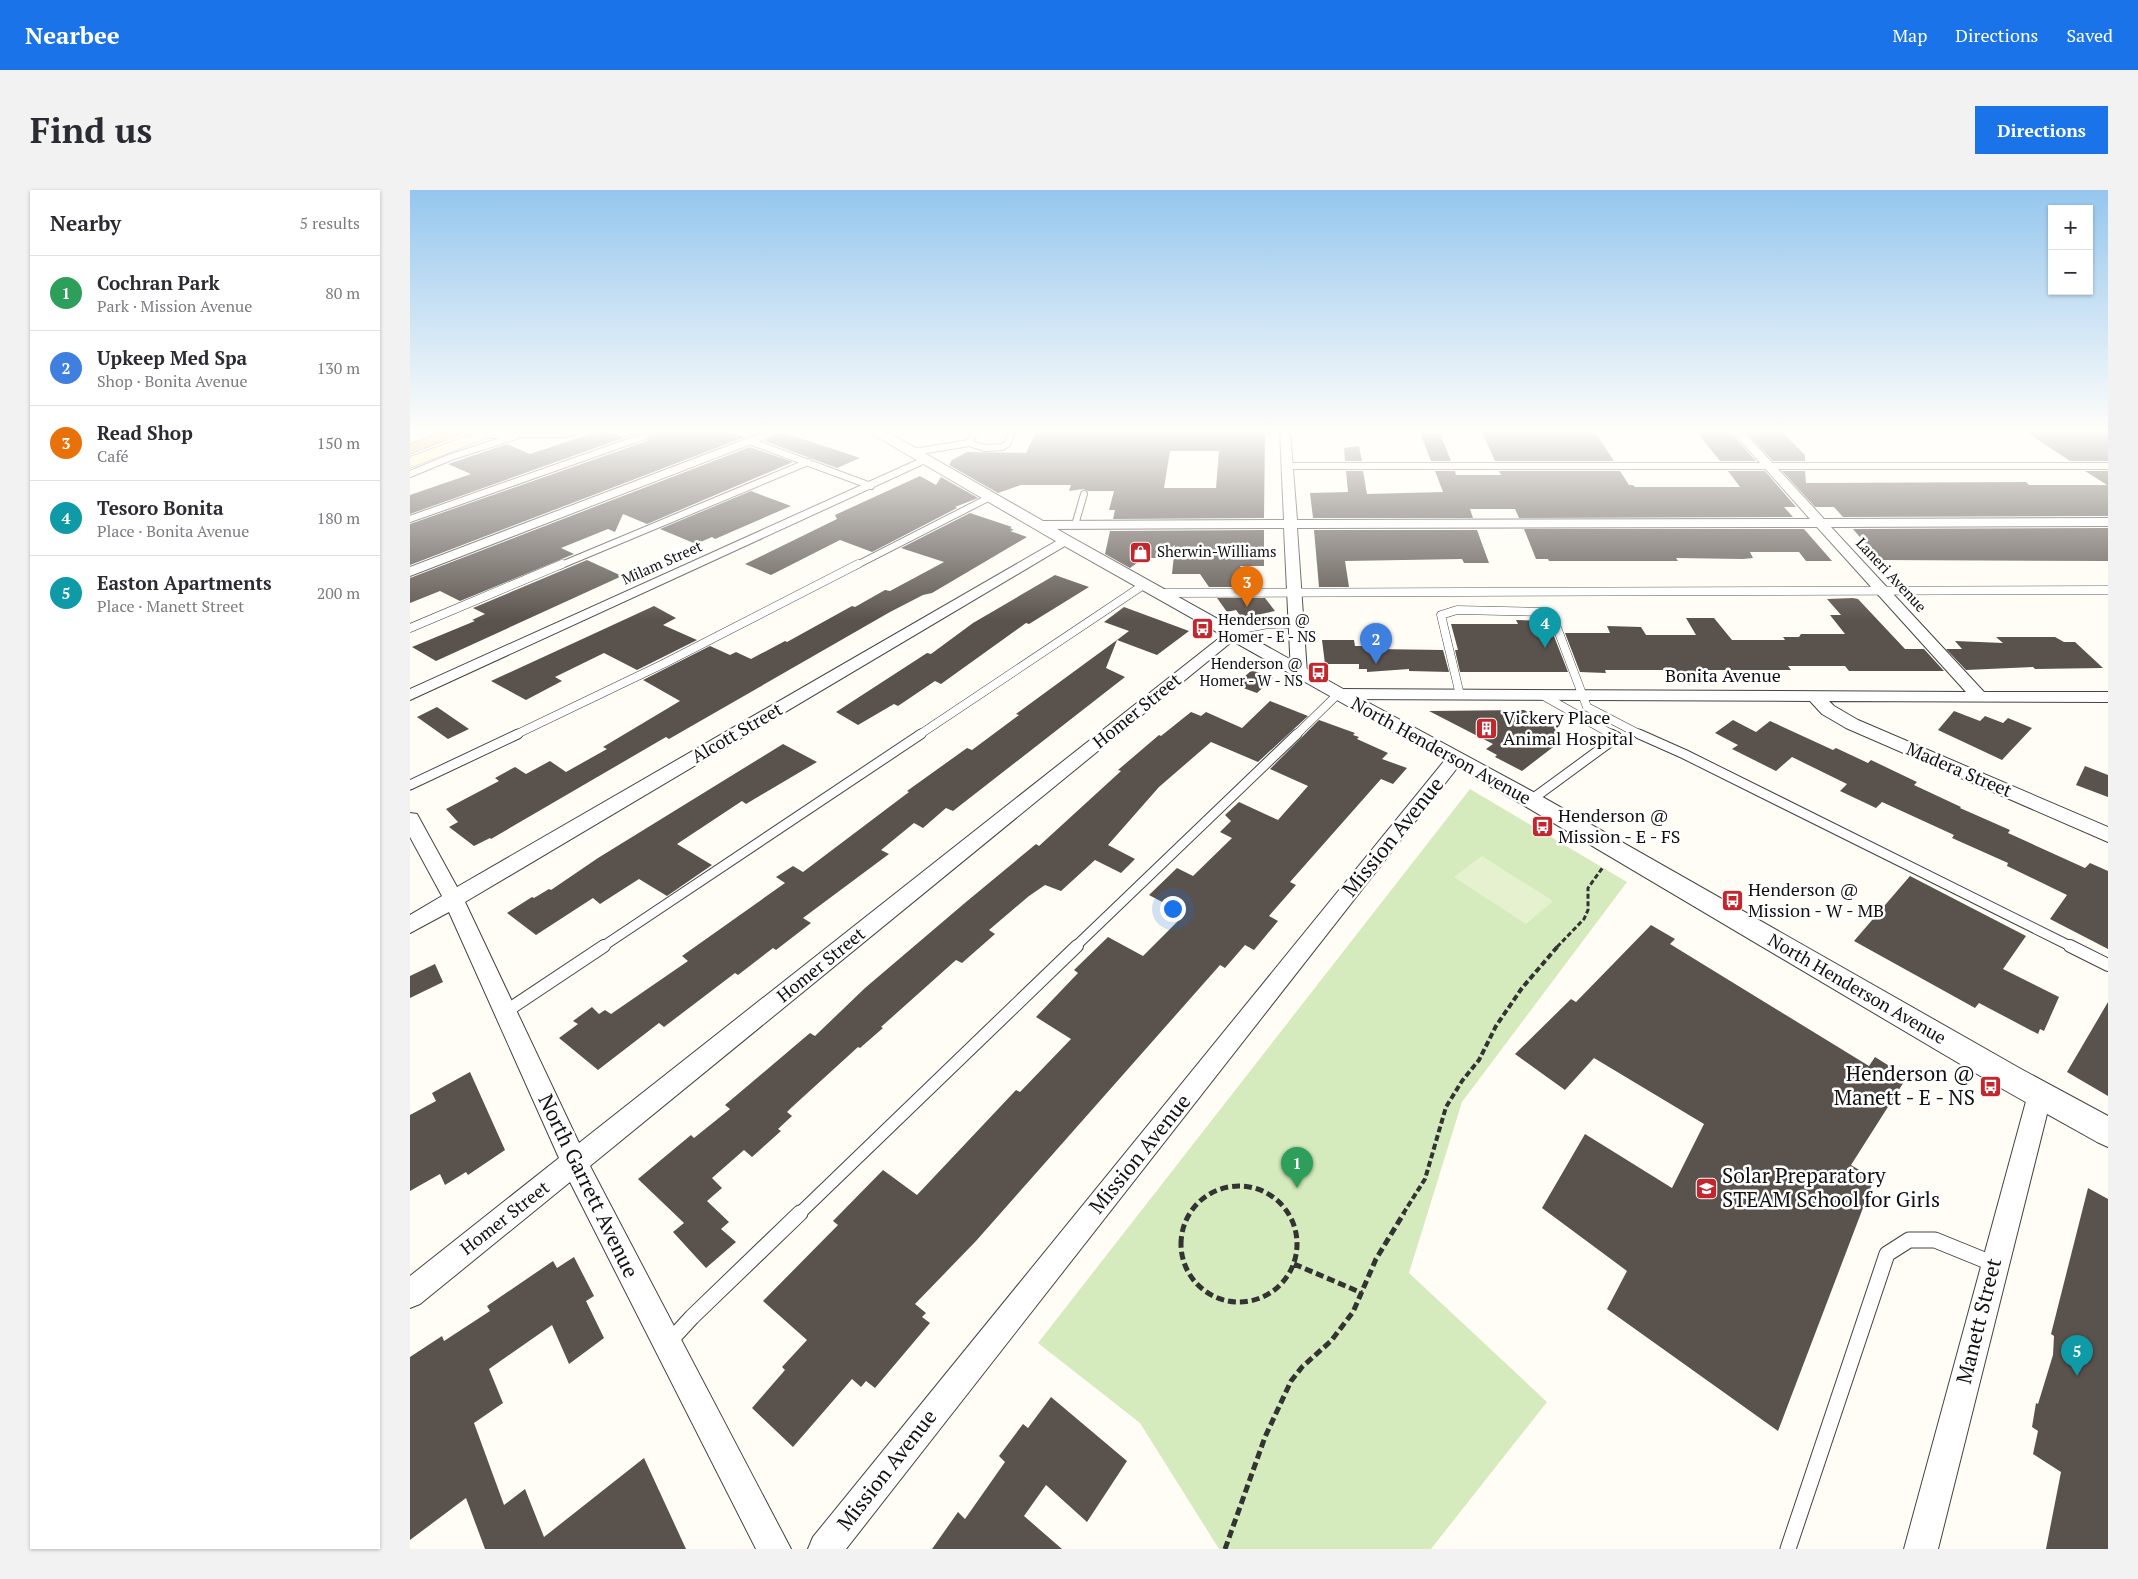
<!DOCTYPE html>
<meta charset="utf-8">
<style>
:root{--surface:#fff;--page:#f2f2f3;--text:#2b2b33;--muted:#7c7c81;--line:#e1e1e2;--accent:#1a73e8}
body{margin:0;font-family:"PT Serif",serif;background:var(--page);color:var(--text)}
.controls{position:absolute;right:15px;top:15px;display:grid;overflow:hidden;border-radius:0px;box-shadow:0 1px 4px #0004}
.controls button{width:45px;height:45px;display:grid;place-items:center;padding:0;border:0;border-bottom:1px solid var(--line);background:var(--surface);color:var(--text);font:25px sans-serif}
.you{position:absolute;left:762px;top:718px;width:18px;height:18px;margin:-12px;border:4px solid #fff;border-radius:50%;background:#1a73e8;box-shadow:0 0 0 8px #1a73e833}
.badge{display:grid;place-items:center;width:32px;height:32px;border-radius:50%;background:var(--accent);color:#fff;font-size:16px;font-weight:700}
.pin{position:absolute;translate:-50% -41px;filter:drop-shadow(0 1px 2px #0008)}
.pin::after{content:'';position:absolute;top:26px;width:18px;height:15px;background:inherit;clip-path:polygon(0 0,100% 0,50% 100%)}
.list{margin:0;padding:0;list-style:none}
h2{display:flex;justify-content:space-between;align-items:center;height:65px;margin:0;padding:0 20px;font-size:21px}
h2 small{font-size:16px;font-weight:400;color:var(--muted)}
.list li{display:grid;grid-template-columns:32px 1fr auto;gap:15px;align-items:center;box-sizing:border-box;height:75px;padding:0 20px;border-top:1px solid var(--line)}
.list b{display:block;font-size:19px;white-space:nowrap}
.list p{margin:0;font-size:16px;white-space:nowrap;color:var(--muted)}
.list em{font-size:16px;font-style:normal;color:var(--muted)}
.map{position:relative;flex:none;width:1698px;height:1359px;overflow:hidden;border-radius:0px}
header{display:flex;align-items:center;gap:30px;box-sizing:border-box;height:70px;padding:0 25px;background:var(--accent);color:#fff}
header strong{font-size:24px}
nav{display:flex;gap:28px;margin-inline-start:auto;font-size:18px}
.intro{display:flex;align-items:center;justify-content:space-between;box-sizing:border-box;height:120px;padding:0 30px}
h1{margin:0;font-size:35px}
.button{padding:12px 22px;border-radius:0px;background:var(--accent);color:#fff;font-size:18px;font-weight:700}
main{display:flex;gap:30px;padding:0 30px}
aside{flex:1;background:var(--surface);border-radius:0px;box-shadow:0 1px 4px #0004}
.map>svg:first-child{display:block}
.green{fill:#d5ebbd}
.pitch{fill:#e6f2cf}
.building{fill:#5a524d;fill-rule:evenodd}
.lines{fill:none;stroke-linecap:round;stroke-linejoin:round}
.service-far4-casing{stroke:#444;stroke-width:8}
.service-far3-casing{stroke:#444;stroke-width:9}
.service-far2-casing{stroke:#444;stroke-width:11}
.service-far1-casing{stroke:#444;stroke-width:14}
.service-casing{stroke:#444;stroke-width:17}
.minor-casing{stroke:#444;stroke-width:2}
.tertiary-casing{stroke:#444;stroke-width:2}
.secondary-casing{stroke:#333;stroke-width:1}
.motorway-casing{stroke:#222;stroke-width:1}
.path-far2{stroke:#333;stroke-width:3;stroke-dasharray:5 2.5;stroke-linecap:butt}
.path-far1{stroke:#333;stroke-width:4;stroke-dasharray:6 3;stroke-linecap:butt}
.path{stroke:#333;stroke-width:5;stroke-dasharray:8 4;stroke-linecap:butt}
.service-far4{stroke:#fff;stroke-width:6}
.service-far3{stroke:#fff;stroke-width:8}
.service-far2{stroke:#fff;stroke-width:9}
.service-far1{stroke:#fff;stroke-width:12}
.service{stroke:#fff;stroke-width:15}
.minor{fill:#fff;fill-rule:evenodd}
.tertiary{fill:#fff;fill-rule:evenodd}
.secondary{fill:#fff6b0;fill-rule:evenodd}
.motorway{fill:#f5a25d;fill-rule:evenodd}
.labels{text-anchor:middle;stroke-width:5;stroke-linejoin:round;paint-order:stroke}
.far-poi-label{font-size:15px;fill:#111;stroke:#fff;text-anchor:start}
.far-street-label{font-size:15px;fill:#111;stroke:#fff}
.street-label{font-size:18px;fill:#111;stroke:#fff}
.poi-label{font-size:18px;fill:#111;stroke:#fff;text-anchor:start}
.near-street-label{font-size:21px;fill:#111;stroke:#fff}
.near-poi-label{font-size:21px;fill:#111;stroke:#fff;text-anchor:end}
</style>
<header>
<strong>Nearbee</strong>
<nav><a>Map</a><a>Directions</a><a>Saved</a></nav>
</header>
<div class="intro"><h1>Find us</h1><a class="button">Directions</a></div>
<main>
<aside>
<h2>Nearby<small>5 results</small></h2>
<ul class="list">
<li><span class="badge" style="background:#2e9e5b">1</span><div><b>Cochran Park</b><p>Park · Mission Avenue</p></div><em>80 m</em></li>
<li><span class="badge" style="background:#3f7fe0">2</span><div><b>Upkeep Med Spa</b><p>Shop · Bonita Avenue</p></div><em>130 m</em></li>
<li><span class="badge" style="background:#e8710a">3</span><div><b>Read Shop</b><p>Café</p></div><em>150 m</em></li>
<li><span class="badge" style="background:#0f9aa8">4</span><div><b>Tesoro Bonita</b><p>Place · Bonita Avenue</p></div><em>180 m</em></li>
<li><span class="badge" style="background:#0f9aa8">5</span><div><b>Easton Apartments</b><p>Place · Manett Street</p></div><em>200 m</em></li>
</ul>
</aside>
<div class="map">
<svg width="1698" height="1359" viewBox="0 0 1698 1359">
<rect width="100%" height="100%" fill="#fffdf5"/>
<path class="green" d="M1060 599 1217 692 1052 912 999 1083 1137 1212 1021 1359H809L730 1233 628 1153Z"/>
<path class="pitch" d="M1072 666 1143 711 1116 734 1044 687Z"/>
<path class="building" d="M189 241H197L213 247 231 241H316L335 247 0 375V334L237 251 240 245 238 242 233 241 0 324V305L61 284 38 274 97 254 120 264Z
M770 241H855L854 328 703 329 705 320H699L704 301H678L673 299 659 301 661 295H611L588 303 539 275 542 270 557 262 616 263 626 242ZM760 261H809L806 298H754Z
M1286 241 1320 242 1346 271H1310Z
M1615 241H1698V271H1660Z
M372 242 450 268 427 278 354 251Z
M1072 242H1185L1204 271H1085Z
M1336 242H1372L1395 265V271H1363Z
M1010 243H1030L1041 271H1021Z
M949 256 952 271H935L934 258Z
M340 257 383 272 237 334 213 324 205 342 198 339 151 358 164 364 50 411 30 401 0 413V388Z
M936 281H953L957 304 1033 302 1025 281H1045L1046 285H1091L1089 281H1210L1219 295H1223L1225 297H1330L1318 281H1355L1386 317H1374L1383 327 1109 328 1105 319H1060L1063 328H903L900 303 938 302Z
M1372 281H1395L1396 293 1616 292 1619 295H1697L1675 281H1698V326L1433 327 1424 317H1405Z
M510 286 526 295 531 287 568 308 545 317 547 318 462 362 430 350 361 385 335 374 427 329 425 325Z
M341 301 381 316 305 349 302 347 286 354 250 339Z
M560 323 602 337 600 338 604 340 600 341 617 347 522 403 513 405 480 422 259 549 256 547 81 649 80 648 64 656 39 637 48 632 36 619 89 591 85 588 105 577 116 584 140 571 156 582 197 559 193 557 270 511 233 490 239 487 300 456 320 465 326 462 341 469 375 451 377 452 442 416 445 417 475 400 480 401 534 372 491 358Z
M1698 338V371L1469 370 1443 339Z
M1114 339H1394L1422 371H1396L1389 362H1340L1343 368 1333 369 1266 368 1268 371H1139L1138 369H1126Z
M854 340V376H830L846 397H799L790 384H762L765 355 747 368H734L720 378 695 364 700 341Z
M904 340H1067L1079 373H1054L1052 369 935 371 939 397H909Z
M177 370 212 386 26 471 2 457 65 431 62 430 75 424 63 418Z
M645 385 679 397 619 434 616 433 531 494 525 491 488 516 484 514 448 535 426 522 517 463 521 464 563 433Z
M807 408H855L865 421 832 428 826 420 817 422Z
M1443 408 1448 409 1495 459H1514L1534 481H1439L1435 476H1378L1381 480H1295L1297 484H1264L1262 480H1195L1196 483 1170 482 1155 443H1200L1197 436 1231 437 1236 445H1286L1276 428H1304L1322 450H1375L1373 447H1389L1391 444H1435L1420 425H1431L1417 409Z
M244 416 266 428 253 435 287 450 227 480 194 463 145 487 152 491 116 510 81 491Z
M714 417 779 441 747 465 707 450 719 441 694 432Z
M1106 430 1138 431 1158 482H1050L1045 460H1048L1041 434H1108Z
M1586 447H1645L1654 452H1665L1693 478 1625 479 1623 477 1556 480 1536 459H1552L1545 451 1593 453Z
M707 450 696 478 715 487 543 621 536 618 513 638 504 633 471 660 479 664 393 728 401 733 366 760 363 758 328 785 325 783 254 837 249 833 188 880 149 848 168 834 163 831 182 817 189 824 195 820 201 824 278 771 272 766 375 693 366 687 383 676 393 682 499 602 497 601 557 558 562 560 609 525 606 524Z
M912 450H944L945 456H964V459L1033 460 1039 482 999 481V479L957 482V479H949V474H915Z
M842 480 863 488 847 503 825 495Z
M860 511 898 526 848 572 801 552 749 597 698 655 725 669 711 683 685 670 651 701 635 695 619 706 579 740 585 744 552 773 546 770 471 837 473 838 450 858 448 857 381 918 377 922 382 926 368 939 371 941 342 967 334 960 302 988 312 998 297 1011 319 1032 311 1039 326 1052 296 1078 263 1042 274 1033 228 989 281 945 284 948 320 919 315 915 400 843 405 846 455 798 556 712 626 654 629 656 711 581 708 580 749 545 751 546 781 522 791 526 796 522 832 538Z
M27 517 59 539 38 549 7 527Z
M1114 520 1146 537 1151 551 1112 581 1085 567 1087 565 1076 559 1083 554 1019 521Z
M1544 521 1570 531 1575 526 1593 533 1598 528 1622 538 1592 570 1528 540Z
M909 530 945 543 943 545 949 547 947 549 978 563 972 569 997 578 983 594 971 589 880 692 886 695 859 726 868 731 844 760 835 755 815 778 810 775 566 1051 505 1114 516 1123 512 1127 520 1133 465 1198 456 1191 451 1197 442 1189 383 1257 342 1218 375 1180 372 1177 397 1150 353 1111 428 1035 423 1031 473 980 507 1005 606 900 610 902 661 849 626 827 668 783 664 780 698 747 733 766 775 724 739 705 767 678 783 686 822 648 810 642 821 631 815 625 829 612 868 630 898 596 860 579Z
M1323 530 1346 542 1360 531 1423 560 1426 558 1458 573 1461 570 1507 592 1504 595 1551 617 1550 618 1600 640 1598 643 1675 678 1680 673 1698 681V759L1640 729 1657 705 1597 676 1598 673 1542 648 1544 645 1472 612 1466 618 1430 601 1437 594 1382 567 1366 581 1322 559 1328 555 1305 543Z
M373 554 407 572 336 614 332 611 267 654 302 675 257 706 229 689 190 714 183 708 126 745 97 723 122 707 124 708 139 699 141 700 188 668Z
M1675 576 1698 585V607L1666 595Z
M1500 686 1616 746 1593 779 1649 807 1634 841 1630 839 1628 844 1569 813 1565 818 1444 751Z
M1241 735 1265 749 1260 754 1459 876 1465 867 1497 887 1441 975 1464 989 1368 1241 1197 1119 1217 1081 1132 1018 1175 944 1262 998 1294 934 1184 868 1155 900 1105 864 1161 809 1166 812Z
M25 774 33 792 0 808V786Z
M1698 812V906L1657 882Z
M60 882 95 960 58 985 56 982 35 995 30 984 0 1001V925L26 911 22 903Z
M1678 998 1698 1009V1359H1636L1651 1282 1623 1264 1628 1241 1622 1237 1626 1213 1628 1214 1643 1165 1644 1146 1641 1144Z
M164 1067 184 1106 176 1111 194 1148 159 1174 142 1135 79 1179 93 1213 64 1233 94 1315 115 1299 134 1347 234 1268 276 1359H75L56 1308 0 1350V1167L32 1146 34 1151 80 1121 77 1116 143 1071 147 1078Z
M641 1207 717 1271 677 1332 636 1295 614 1326 652 1359H522L548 1322 555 1329 595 1272 589 1266 613 1234 618 1238Z"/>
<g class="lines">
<defs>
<path id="service-far4" d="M71 245 154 244 168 241
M339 251 461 296
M559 253 566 241
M504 262 559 253 575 258 592 257 597 254 603 241
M877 276H1698
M0 284 41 267 109 245
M0 329 235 246
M665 335 674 304
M149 376 398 272
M445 376 580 307"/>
<path id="service-far3" d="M749 403 1698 400
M0 438 152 374
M817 442 858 434H886
M1050 505 1031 425 1047 420 1136 422 1143 427 1177 517 1231 545
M1132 505 1203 545
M105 545 253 474 448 374
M509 545 735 394
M886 545 928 504"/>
<path id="service-far2" d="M1229 544 1274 564 1662 757
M0 595 108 544
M1121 610 1207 547 1201 544
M192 757 511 544
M665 757 887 544"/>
<path id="service-far1" d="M1660 756 1698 775
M95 822 194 756
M389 1024 667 756"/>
<path id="service" d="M260 1151 282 1127 390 1023
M1378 1359 1477 1064 1499 1050H1525L1584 1074"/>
<path id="minor" d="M357 241H371L370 243 0 386V377Z
M870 241H880L887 330 1400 329 1322 241H1333L1414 329 1698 328V336L1421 337 1574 502H1698V512L1419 511 1424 516 1448 530 1698 637V652L1436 538 1412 524 1400 511 928 509 922 507 920 504 922 501 928 499 1556 502 1407 337 887 338 897 483 895 486H883L881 483 874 338 631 339 625 335 631 331 874 330Z
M516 266 520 267 522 269 520 271 0 510V499Z
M655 346 660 347 662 350 660 353 55 712 169 953 817 442H827L830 445 180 976 381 1359H346L160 992 10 1114 0 1118V1086L149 968 39 722 0 743V725L32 706 0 647V623L7 624 47 697Z
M1045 563 1051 565 1054 569 1051 573 436 1359H398L403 1347 1039 565Z
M1630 893 1639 896 1642 904 1528 1359H1494L1618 904 1621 896Z"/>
<path id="tertiary" d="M461 241H476L661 347 935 500 1129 605 1611 879 1698 926V957L1687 952 1589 897 1113 615 649 353 462 244Z"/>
<path id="secondary" d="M70 241H89L87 244 0 278V267Z"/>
<path id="motorway" d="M35 241H54L52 244 0 264V254Z"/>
</defs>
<use href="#service-far4" class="service-far4-casing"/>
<use href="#service-far3" class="service-far3-casing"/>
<use href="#service-far2" class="service-far2-casing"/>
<use href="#service-far1" class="service-far1-casing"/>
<use href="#service" class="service-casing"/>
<use href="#minor" class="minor-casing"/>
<use href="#tertiary" class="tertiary-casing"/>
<use href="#secondary" class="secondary-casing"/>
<use href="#motorway" class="motorway-casing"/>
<path class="path-far2" d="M1147 757 1174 729 1178 720V698L1193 677"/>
<path class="path-far1" d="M993 1024 1015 989 1036 917 1052 891 1069 870 1086 836 1112 798 1148 756"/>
<path class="path" d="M771 1054a58 58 0 1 1 116 0a58 58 0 1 1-116 0Z
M884 1074 952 1103
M815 1359 855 1247 881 1191 892 1177 921 1151 943 1122 966 1069 994 1023"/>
<use href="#service-far4" class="service-far4"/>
<use href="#service-far3" class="service-far3"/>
<use href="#service-far2" class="service-far2"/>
<use href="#service-far1" class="service-far1"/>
<use href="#service" class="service"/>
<use href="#minor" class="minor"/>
<use href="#tertiary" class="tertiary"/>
<use href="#secondary" class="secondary"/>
<use href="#motorway" class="motorway"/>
</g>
<linearGradient id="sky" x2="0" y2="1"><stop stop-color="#95c6ee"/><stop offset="0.56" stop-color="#fffefa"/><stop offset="1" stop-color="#fffefa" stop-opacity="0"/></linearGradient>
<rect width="1698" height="431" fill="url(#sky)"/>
<defs>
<symbol id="shop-square" viewBox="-11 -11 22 22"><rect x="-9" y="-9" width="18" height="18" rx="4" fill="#c4262e" stroke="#fff"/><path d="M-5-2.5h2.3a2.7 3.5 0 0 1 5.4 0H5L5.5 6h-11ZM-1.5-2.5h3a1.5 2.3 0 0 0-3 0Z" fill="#fff"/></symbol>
<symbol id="bus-square" viewBox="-11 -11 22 22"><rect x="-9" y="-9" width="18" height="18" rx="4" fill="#c4262e" stroke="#fff"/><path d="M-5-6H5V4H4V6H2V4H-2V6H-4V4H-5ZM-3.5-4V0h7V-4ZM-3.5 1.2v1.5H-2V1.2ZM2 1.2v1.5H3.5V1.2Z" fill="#fff"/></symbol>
<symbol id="building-square" viewBox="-11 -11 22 22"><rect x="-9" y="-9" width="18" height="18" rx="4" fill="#c4262e" stroke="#fff"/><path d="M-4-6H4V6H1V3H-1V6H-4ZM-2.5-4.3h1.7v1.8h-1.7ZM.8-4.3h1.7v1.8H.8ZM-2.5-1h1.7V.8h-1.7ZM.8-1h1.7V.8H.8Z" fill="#fff"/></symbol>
<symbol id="school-square" viewBox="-11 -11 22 22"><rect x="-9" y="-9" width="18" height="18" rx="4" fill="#c4262e" stroke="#fff"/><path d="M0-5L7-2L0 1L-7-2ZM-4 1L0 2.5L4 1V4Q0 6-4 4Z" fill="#fff"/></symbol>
</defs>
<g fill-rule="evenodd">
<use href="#shop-square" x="718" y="350" width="25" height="25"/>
<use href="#bus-square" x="780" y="426" width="25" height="25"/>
<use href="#bus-square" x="896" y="470" width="25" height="25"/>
<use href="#building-square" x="1064" y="526" width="25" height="25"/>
<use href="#bus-square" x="1120" y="624" width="25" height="25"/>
<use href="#bus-square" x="1310" y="698" width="25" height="25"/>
<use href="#bus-square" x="1568" y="884" width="25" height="25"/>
<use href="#school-square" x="1284" y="986" width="25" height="25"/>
</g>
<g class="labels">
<g class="far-poi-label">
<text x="747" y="367">Sherwin-Williams</text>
<text x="808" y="435">Henderson @<tspan x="808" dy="17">Homer - E - NS</tspan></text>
<text x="893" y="479" text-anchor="end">Henderson @<tspan x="893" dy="17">Homer - W - NS</tspan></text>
</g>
<g class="far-street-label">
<text transform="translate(252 373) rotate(-24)" y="5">Milam Street</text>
<text transform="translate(1481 385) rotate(47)" y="5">Laneri Avenue</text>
</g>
<g class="street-label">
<text x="1313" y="492">Bonita Avenue</text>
<text transform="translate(727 521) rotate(-39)" y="6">Homer Street</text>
<text transform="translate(327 543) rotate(-30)" y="6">Alcott Street</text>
<text transform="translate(1031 561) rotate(29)" y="6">North Henderson Avenue</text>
<text transform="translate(1549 580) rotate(23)" y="6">Madera Street</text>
<text transform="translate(411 775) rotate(-39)" y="6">Homer Street</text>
<text transform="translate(1447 799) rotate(30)" y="6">North Henderson Avenue</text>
<text transform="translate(95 1028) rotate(-38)" y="6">Homer Street</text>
</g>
<g class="poi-label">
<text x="1093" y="534">Vickery Place<tspan x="1093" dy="21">Animal Hospital</tspan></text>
<text x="1148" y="632">Henderson @<tspan x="1148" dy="21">Mission - E - FS</tspan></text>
<text x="1338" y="706">Henderson @<tspan x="1338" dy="21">Mission - W - MB</tspan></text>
</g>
<g class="near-street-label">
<text transform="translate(983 647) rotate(-51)" y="7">Mission Avenue</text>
<text transform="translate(730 964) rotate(-51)" y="7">Mission Avenue</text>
<text transform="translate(178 996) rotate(64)" y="7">North Garrett Avenue</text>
<text transform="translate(1569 1131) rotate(-76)" y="7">Manett Street</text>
<text transform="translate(477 1280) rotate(-52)" y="7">Mission Avenue</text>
</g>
<g class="near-poi-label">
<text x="1565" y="891">Henderson @<tspan x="1565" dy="24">Manett - E - NS</tspan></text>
<text x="1312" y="993" text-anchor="start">Solar Preparatory<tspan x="1312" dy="24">STEAM School for Girls</tspan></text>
</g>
</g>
</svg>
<div class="controls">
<button>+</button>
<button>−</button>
</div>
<div class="you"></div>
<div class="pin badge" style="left:887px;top:998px;background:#2e9e5b">1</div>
<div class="pin badge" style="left:966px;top:474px;background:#3f7fe0">2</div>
<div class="pin badge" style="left:837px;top:417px;background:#e8710a">3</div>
<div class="pin badge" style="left:1135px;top:458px;background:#0f9aa8">4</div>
<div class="pin badge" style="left:1667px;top:1186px;background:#0f9aa8">5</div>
</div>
</main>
